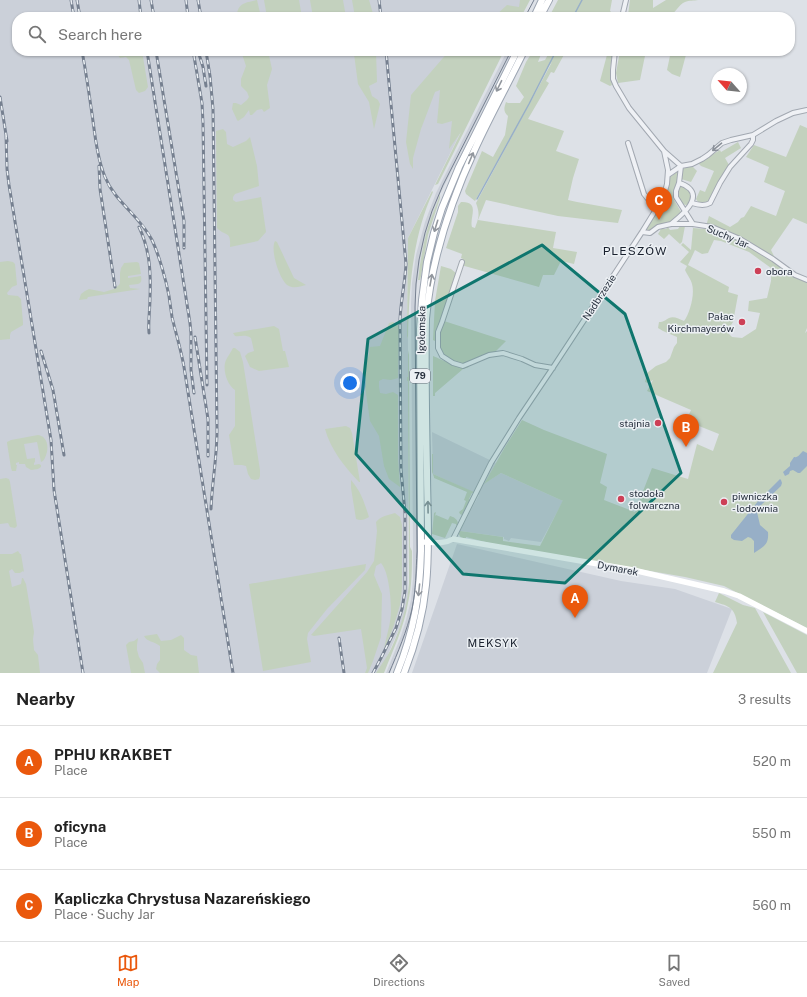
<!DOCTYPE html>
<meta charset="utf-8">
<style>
:root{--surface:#fff;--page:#f6f6f6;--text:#222;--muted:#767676;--line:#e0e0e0;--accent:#ea580c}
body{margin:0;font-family:"Public Sans",sans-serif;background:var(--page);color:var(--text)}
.compass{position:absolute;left:711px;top:68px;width:36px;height:36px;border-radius:50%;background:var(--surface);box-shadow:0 1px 3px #0004;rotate:297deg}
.you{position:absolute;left:350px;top:383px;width:14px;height:14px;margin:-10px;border:3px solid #fff;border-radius:50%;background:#1a73e8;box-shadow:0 0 0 6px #1a73e833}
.badge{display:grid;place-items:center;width:26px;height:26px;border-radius:50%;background:var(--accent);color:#fff;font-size:13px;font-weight:700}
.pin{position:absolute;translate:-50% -33px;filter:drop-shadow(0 1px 2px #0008)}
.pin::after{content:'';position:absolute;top:21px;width:14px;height:12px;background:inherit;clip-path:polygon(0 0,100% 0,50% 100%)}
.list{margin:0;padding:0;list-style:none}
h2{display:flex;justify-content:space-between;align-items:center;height:52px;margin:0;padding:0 16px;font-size:17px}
h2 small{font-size:13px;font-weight:400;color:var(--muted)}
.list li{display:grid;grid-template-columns:26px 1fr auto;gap:12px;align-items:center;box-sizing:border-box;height:72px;padding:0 16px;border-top:1px solid var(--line)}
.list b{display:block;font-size:15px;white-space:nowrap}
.list p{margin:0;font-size:13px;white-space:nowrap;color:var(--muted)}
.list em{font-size:13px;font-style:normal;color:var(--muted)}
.icon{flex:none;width:22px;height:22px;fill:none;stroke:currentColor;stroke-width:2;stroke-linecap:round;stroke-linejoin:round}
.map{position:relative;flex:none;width:807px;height:673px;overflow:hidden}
.search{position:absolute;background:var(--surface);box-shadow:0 1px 3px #0004;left:12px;right:12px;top:12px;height:44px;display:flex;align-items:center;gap:10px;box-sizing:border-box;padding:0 14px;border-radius:16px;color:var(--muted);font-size:15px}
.sheet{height:268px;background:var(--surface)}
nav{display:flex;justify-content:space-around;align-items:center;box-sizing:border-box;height:56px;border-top:1px solid var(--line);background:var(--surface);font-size:11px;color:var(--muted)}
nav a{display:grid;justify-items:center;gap:2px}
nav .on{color:var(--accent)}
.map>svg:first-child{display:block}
.built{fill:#cbd0d9}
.green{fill:#c3d1be;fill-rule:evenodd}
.water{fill:#97afc7}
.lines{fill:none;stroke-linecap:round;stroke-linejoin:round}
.stream{stroke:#97afc7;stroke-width:1.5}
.street-casing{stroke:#a2a8b1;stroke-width:6}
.primary-casing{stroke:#9ca5b2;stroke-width:8}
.street{stroke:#eff1f5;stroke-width:4}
.secondary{stroke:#fff;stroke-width:5.5}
.primary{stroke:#fff;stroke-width:6}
.tram{stroke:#768090;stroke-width:1}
.rail-casing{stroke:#768090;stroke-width:3}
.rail{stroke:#ecf0f4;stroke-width:1.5;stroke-dasharray:4.5;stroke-linecap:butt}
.oneway{stroke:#92979e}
.oneway2{stroke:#8a9099}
.marked{fill:#0f766e;fill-opacity:0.2;stroke:#0f766e;stroke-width:3;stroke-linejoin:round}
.poi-dot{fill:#cd4057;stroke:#ecf0f4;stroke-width:1.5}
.labels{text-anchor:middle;stroke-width:3;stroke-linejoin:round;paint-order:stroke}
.shield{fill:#ecf0f4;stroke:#616974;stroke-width:1}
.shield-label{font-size:9px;font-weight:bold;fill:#262f3d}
.street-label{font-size:10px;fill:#262f3d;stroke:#ecf0f4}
.poi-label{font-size:10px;fill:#262f3d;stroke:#ecf0f4;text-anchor:start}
.neighbourhood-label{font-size:11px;letter-spacing:1px;fill:#19202e;stroke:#ecf0f4}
.quarter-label{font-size:12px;letter-spacing:1px;fill:#19202e;stroke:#ecf0f4}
</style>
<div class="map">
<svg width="807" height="673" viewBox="0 0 807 673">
<rect width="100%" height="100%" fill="#dde1e7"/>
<path class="built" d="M0 0H527L518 17H17V51H501L408 238 407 336 408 339V377L407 381H408V594L406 607 402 622 380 673H0Z
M507 51H512L440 194 428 226 421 255 416 291V311L418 569 417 583 413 613 407 631 390 673H386L401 636 406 620 411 600 413 579V549L411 303 412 283 416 255 425 222 436 193Z
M432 432 496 463 485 483 501 473 563 501 541 542 511 538 509 541 504 539V537L460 531 479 495 433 474Z
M457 544 621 581 675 589 732 609 707 673H412Z"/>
<path class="green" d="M257 0 261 17H237C237 3 245 3 257 0Z
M264 0H299L302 17H267Z
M310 0H343L346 17H313Z
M352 0H369L374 17H355Z
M520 0H530L521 17H494L507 5 519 7Z
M558 0H612L610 11 617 17C608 15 599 13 591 17H570V16L568 17H549Z
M630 0H653V8L666 0H698C694 1 689 0 685 2 678 5 676 13 669 16 663 19 635 17 628 15Z
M115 51H142L148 87 145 91 139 93 136 90 129 60 126 57 120 58Z
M241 51H268L272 69 267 85 270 108 264 112 262 109 257 110 252 115H250L249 110 244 117 238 121 237 120 232 109 233 103H236L241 105 247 100 249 97 247 92 241 86V79L246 66Z
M357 51H376L377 82 369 86 372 96 378 100 380 104 374 129 369 102 358 84 354 54Z
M449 51H504L438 184 435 185 461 132 449 149 452 121 442 124 437 123 440 90 435 92 421 129 413 158V169L410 164 406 142 411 95Z
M533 51H536L541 54 538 62 545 60 550 51H566L554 73 551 72 546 81 549 83 528 119 564 131 556 151 579 159 573 178 568 200 577 202 622 210 618 223 558 216 486 200 478 220 556 232 553 248 577 252 574 264 561 261 554 275H543L539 287 461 265 463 259 461 258 462 254 446 248 458 212V206L461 202C481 201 469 218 472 227L475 228C479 217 480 214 476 203L552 62 547 68 528 106 475 201 466 194 465 191 482 151 493 157 505 135 508 116C503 111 504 108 506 102L508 103H520L524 97 516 86 526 62Z
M608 51H613L610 69 612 85 610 86 600 81Z
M620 51H646L640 80 618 83 616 73Z
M671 51H687L680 77 672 74 667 70Z
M800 125 807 128V224L793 218 771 250C779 268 789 274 807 282V328L805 333 807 331V628L724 586 685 577 493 544 466 537V538C462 538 460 538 459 534L460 531 503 537V541L540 546 563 500V501L501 473 484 484 505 447 522 420 544 430 607 454 600 483 607 487 604 500 635 512 652 468 688 479 697 444 713 451 719 434 694 424 693 426 685 423 691 410 647 391 653 380 648 383 645 382 647 373 656 366 666 362 670 358 674 347 677 343V337L663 331 658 328 659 322C664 322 665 320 669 318 674 316 679 319 684 321 690 313 695 294 692 284 691 279 687 275 685 270L687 266 680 262 689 252 681 245 683 243 691 250 693 228 705 229 709 216 730 227 738 222 741 218 744 217 751 206 776 216 785 191 764 182 769 167 746 157 754 145 786 157ZM714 240 721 241 749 252 771 268V281L767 298 749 301 748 311 760 313 756 329 742 338 732 337 728 333 729 328 733 322 738 295 728 292 729 287 688 265 695 250 702 254 708 253Z
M223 129 226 132 227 144 233 147 246 141 250 137 257 166 259 186 235 194 233 197V200L236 202 261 197 266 232 258 241 230 247C231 230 226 237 217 228L216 131Z
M738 142 741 148 725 158 729 165 725 170 726 171 710 201 706 204 699 203 696 199 700 190 705 192 714 171 701 166 699 164 700 162 720 150 721 152Z
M689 166 693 167 697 171 691 182 681 179 683 169Z
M677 172 679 173 678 180 673 198 681 212 669 223 648 232 645 231C655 215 669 198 669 178Z
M680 186C691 186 694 198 687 205 678 204 675 193 680 186Z
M432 191 433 192C412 238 409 289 408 339L407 336 408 238Z
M440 194V198L428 235 421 276 420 280H418C420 262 423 244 428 227 431 216 437 205 440 194Z
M680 226H685L682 242 680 244 669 234 664 239 658 234 661 229H666L668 227 670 230 678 229Z
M275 241 277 242 294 278 306 285C299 287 293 289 287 285 279 278 270 250 275 241Z
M8 261 13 262 15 264 17 285 12 287 7 293 8 295 18 296 21 299 23 323V325L11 332 10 335V339L0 340V262Z
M137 262 139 263 141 274 128 276V278L141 276C143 286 137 284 129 285L130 288 140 289 88 297 87 299 79 300 81 294 85 291 89 289 104 292 114 289 119 285 120 283V273L121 268 123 265 124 263Z
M441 266 451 269 457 274 442 320 436 330 435 341 433 340 435 301Z
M444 321 506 341 496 351V352L464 365C447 360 439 356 440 337 441 331 442 326 444 321Z
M393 322 399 326 398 378 391 380 383 379 379 381V387L380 393 386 394 393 392 398 395V459L400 487 389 479 384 466 379 436 370 421 363 372 364 363 368 358 369 354 370 347 380 346 389 323Z
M274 326 279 329 283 351H285L289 367 259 371 250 367 245 356 248 353 254 351 251 338C244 334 242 337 235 336L233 333Z
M233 348H235L240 352 243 362 260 470V476L259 479 255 480 251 479 248 474 246 466 242 465H234L229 435 235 426V390C227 385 222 369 226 360 228 356 231 352 233 348Z
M408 350 409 355 410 547 412 551C412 568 412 586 408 603 404 627 393 650 384 673H376C381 665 387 657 391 649 401 627 407 607 409 583L408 381H407V377H408Z
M433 356C445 361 457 368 469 367L463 369 435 393V396H433Z
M346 426 350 428 352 433 360 482H359C344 466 331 450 325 429Z
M38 435C41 436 43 436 44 438 50 444 47 456 43 461L41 462 37 442 24 444 27 459 35 458V462L34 463V465L39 464 41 465V467L38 469 31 470 26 467 25 464H19V462L16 463V465H17L16 471H12L11 468 7 443V442L11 440Z
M432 454H433V474L474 492 473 493H472L469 499 470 500 463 513 462 515 460 514 459 512 463 509 466 501 464 500 467 492 434 478V477L432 472Z
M6 478 9 479 10 482 17 526 15 528 10 527 8 523 0 524V479Z
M351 480C362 493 364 502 369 517 364 520 361 521 356 519L351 488Z
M436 512 435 516 436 515 448 520 450 516C454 517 457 519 458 523L456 526V524L452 523 445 538 432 534 434 513Z
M395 513 400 517 402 525V588L400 605 394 625 390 636 384 649C386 637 391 623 391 611 391 599 389 572 381 563L376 566 374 575 382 594 381 637 373 661 368 673H365L367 668 361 629 314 636 311 635 367 572 374 561 377 531 376 522C381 516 388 515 395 513Z
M18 551 20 554H21L24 572 23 571 20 573H15L12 569 9 571 12 587 21 584 22 578H23L26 584 34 632 33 639 34 650 38 655 40 673H0V554H12Z
M366 564 365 570 327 609 308 633 307 639 311 662 263 671 249 584Z
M719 593 743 605 755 608 791 673H713L737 623C735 608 729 606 715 602Z
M763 612 807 635V673H797Z
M157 634 161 641 171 640 181 635 184 638V650L191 655 197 656 199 673H160L156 669 157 664 160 660V646C154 641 147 642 144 636Z
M138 638 137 645V650L139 657 143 663 145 673H131L126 645 129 642 134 641Z"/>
<path class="water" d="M803 451 807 453V466L800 473H798L793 470 790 471 789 474 785 476 783 472 790 466V463L794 457C798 458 800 454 803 451Z
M780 479 781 480 782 483 781 486 758 508 757 512 760 525 768 532C769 545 764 546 754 553V541L751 538 748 537 742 541 734 540 731 538V535L759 500Z"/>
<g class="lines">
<path class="stream" d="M573 17 582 0
M477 199 529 104 556 51"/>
<defs>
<path id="street" d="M622 17 626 0
M628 143 644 194 656 209
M664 151 681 166 679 183C683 184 687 186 690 189 701 201 679 217 671 224
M668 175 681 166 692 164 702 159 708 155 722 143 731 140 753 135 776 121 793 113 807 110
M679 183 676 191V197L693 224
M692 203C698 205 705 206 710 203L720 183 730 167 751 144 753 140V135
M642 232 650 233 658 227 671 224H693L712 227 740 239 773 259 795 275 807 280
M462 262 442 322 438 332V348L442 356 453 363 463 366 489 355 503 353 522 359 535 365 553 368
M453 539 491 463 519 418 552 369 642 232 663 198 667 184 668 170 664 151 629 108 616 86 613 79V70L615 51"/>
<path id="primary" d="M534 17 542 0
M540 17 549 0
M397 673C414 631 420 596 421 551L420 329 422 300 427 262 434 233 442 208 459 167 517 51
M404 673C415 645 423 615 426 585 430 547 427 509 427 470 426 420 425 369 426 319 431 260 450 203 475 149 490 116 508 84 524 51"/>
</defs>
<use href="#street" class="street-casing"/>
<use href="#primary" class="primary-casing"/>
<use href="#street" class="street"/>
<path class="secondary" d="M421 542C432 542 443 545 453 539L633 570 724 591 739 596 807 631"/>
<use href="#primary" class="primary"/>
<path class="tram" d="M525 17 534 0
M389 673C398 652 407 631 412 609 416 590 416 571 417 551L415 307 416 284 419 260 425 233 432 211 443 185 511 51"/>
<defs>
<path id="rail" d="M71 0 74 17
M77 0 80 17
M139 0 141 17
M151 0 154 17
M186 0 188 17
M198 0 201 17
M379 0 381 17
M82 51C86 72 89 93 92 114 95 135 97 157 105 177 115 202 140 216 152 240 159 255 166 280 169 296 170 303 171 310 172 317 176 334 181 350 184 367L233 673
M147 51 190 323 191 333V370L194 393
M156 51 184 221V248
M198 51 203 67 206 86
M206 51 210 76 213 109 217 430C217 457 212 483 211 509
M194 56 202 103 203 123 207 385
M0 97 7 141
M6 135 7 169 9 185 51 440 54 490 83 673
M99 166 100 189 115 287
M139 227C150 250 151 273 150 298 150 310 148 321 149 333
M195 337 208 419V456
M41 351 53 390 64 455
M339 638 344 673
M373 673 381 658 396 628 402 609 405 591V513L401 470 400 319C401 300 405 282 406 264L386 51"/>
</defs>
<use href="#rail" class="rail-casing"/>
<use href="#rail" class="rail"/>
</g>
<defs><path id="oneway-shaft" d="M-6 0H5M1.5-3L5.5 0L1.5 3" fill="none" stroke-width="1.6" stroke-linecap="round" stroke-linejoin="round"/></defs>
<g class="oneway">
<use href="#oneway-shaft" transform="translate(499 86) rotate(116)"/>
<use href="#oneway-shaft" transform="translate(471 158) rotate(-67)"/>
<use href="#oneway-shaft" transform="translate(436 226) rotate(107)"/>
<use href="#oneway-shaft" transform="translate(431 280) rotate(-80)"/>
<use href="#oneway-shaft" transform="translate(428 507) rotate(-91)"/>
<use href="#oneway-shaft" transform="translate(419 590) rotate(96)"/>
</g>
<use class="oneway2" href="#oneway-shaft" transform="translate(717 147) rotate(140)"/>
<path class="marked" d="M542 245 625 314 681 473 565 583 463 574 356 454 368 339Z"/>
<g class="poi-dot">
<circle cx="758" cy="271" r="4"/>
<circle cx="742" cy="322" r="4"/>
<circle cx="658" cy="423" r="4"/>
<circle cx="621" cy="499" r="4"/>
<circle cx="724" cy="502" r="4"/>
</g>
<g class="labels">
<rect class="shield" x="410" y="369" width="20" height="14" rx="3"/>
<g class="shield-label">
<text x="420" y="379">79</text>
</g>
<g class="street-label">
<text transform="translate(728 236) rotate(23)" y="4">Suchy Jar</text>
<text transform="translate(599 297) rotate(-57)" y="4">Nadbrzezie</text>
<text transform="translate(421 330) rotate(-89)" y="4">Igołomska</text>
<text transform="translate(618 568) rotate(11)" y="4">Dymarek</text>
</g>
<g class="poi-label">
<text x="766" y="275">obora</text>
<text x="734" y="320" text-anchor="end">Pałac<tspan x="734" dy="12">Kirchmayerów</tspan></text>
<text x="650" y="427" text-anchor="end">stajnia</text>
<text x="629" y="497">stodoła<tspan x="629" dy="12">folwarczna</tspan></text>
<text x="732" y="500">piwniczka<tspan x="732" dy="12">- lodownia</tspan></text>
</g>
<g class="neighbourhood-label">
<text x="493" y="647">MEKSYK</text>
</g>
<g class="quarter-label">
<text x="635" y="255">PLESZÓW</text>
</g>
</g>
</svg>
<svg class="compass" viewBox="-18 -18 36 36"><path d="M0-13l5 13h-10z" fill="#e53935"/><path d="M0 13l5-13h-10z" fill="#767676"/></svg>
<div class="you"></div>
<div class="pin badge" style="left:575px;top:618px">A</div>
<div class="pin badge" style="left:686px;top:447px">B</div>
<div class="pin badge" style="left:659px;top:220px">C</div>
<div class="search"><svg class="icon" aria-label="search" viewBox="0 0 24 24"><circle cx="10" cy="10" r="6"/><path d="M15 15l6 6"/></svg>Search here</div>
</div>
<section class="sheet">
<h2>Nearby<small>3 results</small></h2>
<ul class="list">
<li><span class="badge">A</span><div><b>PPHU KRAKBET</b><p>Place</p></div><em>520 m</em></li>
<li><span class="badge">B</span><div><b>oficyna</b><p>Place</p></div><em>550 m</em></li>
<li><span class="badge">C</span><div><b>Kapliczka Chrystusa Nazareńskiego</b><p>Place · Suchy Jar</p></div><em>560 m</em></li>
</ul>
</section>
<nav>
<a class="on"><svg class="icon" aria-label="map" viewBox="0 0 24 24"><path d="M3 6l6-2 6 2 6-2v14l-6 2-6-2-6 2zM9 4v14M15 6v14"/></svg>Map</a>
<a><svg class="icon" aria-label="directions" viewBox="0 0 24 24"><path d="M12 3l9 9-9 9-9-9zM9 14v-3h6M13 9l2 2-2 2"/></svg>Directions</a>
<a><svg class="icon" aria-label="saved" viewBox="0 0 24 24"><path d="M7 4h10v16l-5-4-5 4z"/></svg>Saved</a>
</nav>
